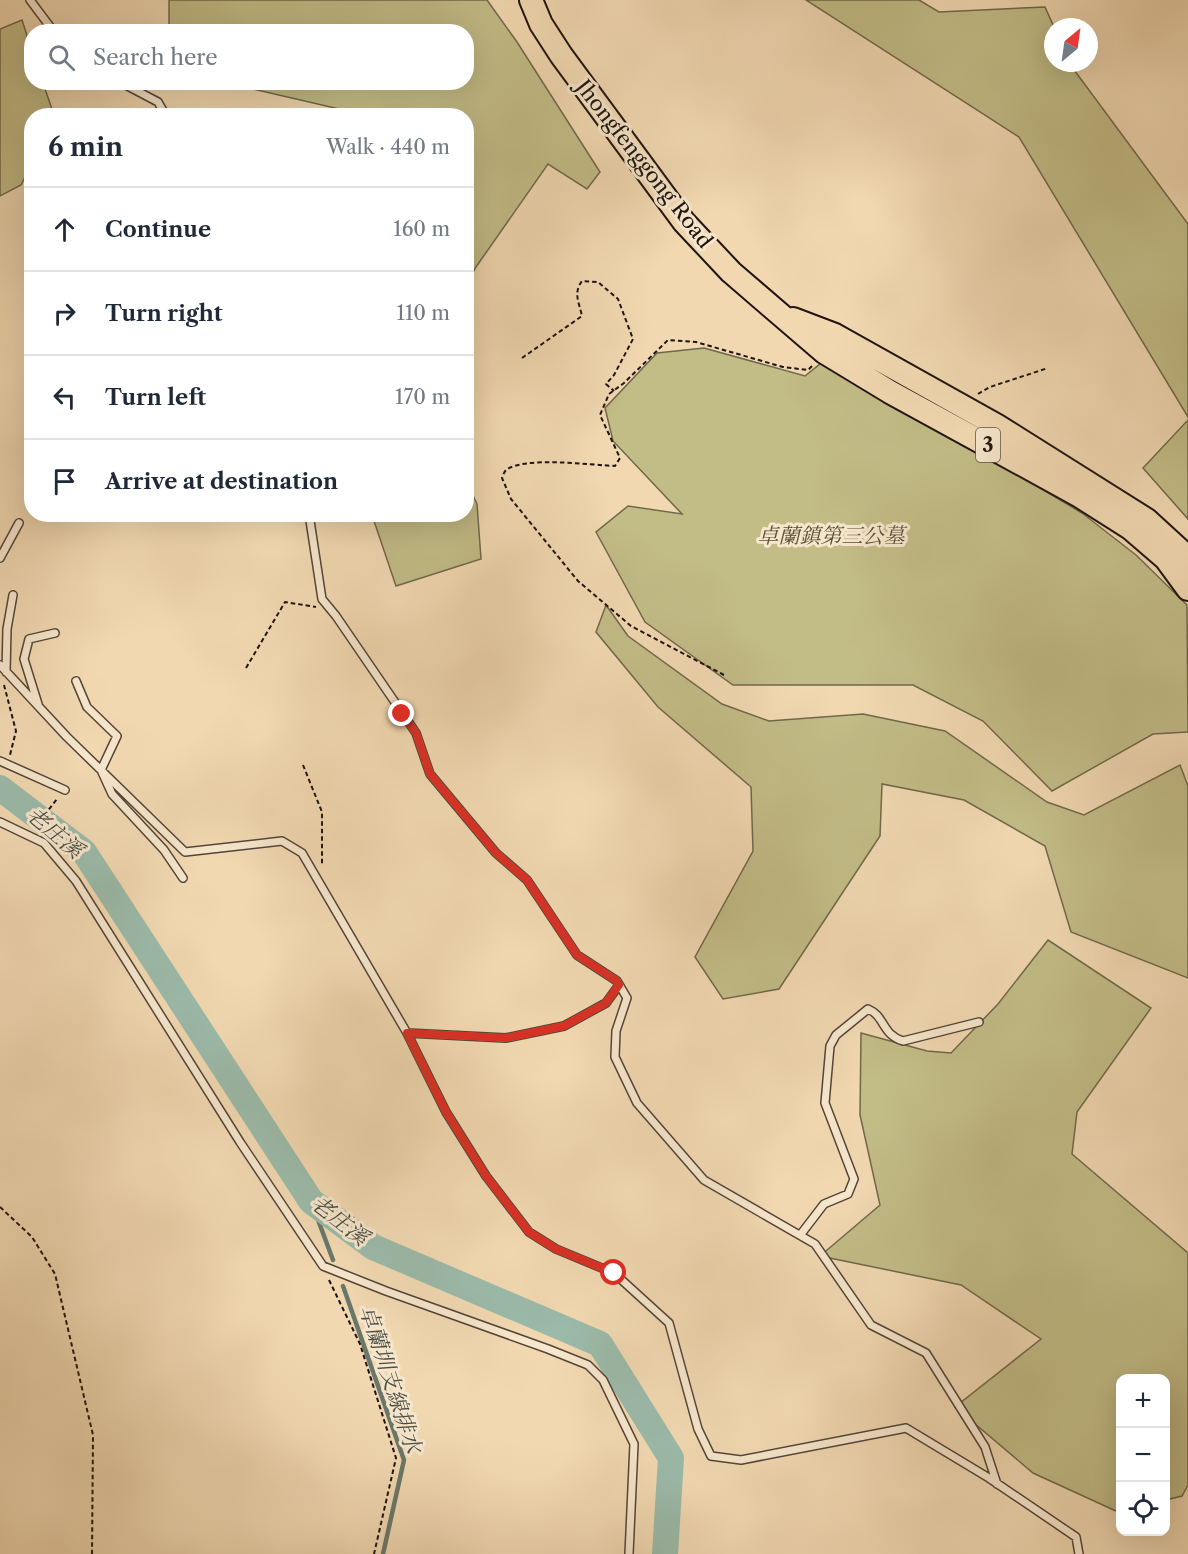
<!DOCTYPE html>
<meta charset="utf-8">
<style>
:root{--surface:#fff;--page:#f2f2f3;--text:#1f2937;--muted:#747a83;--line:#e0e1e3}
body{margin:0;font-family:"Libre Caslon Text","Noto Serif TC",serif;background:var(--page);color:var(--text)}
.controls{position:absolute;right:18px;bottom:18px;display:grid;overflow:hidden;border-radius:12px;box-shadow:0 6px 24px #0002}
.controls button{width:54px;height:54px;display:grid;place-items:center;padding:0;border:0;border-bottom:2px solid var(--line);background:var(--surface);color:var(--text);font:30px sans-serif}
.compass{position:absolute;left:1044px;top:18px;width:54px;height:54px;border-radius:50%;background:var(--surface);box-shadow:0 6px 24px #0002;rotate:29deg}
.stop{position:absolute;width:18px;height:18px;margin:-14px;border:4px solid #d93025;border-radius:50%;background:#fff}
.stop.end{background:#d93025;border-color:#fff;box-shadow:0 2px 6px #0008}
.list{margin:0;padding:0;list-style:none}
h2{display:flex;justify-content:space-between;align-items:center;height:78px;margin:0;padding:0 24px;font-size:26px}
h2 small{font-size:20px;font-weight:400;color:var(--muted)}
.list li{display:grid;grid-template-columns:39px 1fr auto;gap:18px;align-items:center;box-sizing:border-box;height:84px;padding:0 24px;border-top:2px solid var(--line)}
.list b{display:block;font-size:22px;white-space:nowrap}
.list em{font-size:20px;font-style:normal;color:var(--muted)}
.icon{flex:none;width:33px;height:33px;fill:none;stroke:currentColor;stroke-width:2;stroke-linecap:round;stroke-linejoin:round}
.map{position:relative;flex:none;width:1188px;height:1554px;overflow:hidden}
.search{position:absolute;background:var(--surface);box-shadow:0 6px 24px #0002;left:24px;top:24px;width:450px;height:66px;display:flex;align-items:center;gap:15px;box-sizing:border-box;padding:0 21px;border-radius:24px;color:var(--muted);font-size:22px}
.panel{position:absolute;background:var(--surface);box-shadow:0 6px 24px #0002;left:24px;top:108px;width:450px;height:414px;border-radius:24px}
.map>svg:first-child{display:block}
.green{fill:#c2bc87;stroke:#70684b;stroke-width:1.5}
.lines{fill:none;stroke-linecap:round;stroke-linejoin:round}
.stream{stroke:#69786b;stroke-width:4.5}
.river{stroke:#9bbaa9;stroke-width:26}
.lane-casing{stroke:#544538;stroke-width:10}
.primary-casing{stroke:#1f140f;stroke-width:26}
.path{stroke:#1f140f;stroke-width:2;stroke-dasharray:4.5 3;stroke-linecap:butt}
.lane{stroke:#f6e6cc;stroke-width:7}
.primary{stroke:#f1d8b1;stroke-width:22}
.route{stroke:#d93025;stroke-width:8}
.labels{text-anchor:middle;stroke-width:6;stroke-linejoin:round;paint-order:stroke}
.shield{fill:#f6e6cc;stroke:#605348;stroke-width:1.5}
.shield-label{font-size:20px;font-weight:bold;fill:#1f140f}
.street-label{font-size:21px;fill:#1f140f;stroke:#f6e6cc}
.park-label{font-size:21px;font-style:italic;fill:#584f39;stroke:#f6e6cc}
.water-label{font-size:22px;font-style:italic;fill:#4a4e45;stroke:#f6e6cc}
</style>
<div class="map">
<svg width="1188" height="1554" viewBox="0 0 1188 1554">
<rect width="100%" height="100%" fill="#f1d8b1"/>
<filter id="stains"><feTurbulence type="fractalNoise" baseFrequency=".00333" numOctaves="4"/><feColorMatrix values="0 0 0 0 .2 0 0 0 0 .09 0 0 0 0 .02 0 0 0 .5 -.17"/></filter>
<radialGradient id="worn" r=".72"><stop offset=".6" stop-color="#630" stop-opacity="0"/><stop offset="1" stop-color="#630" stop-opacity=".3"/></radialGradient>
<path class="green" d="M169 0H487L517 42 600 172 587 189 548 164 476 267 467 284 466 116 365 115 227 83 466 82V32L169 31Z
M806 0H919L939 12 1045 7 1054 27 1053 63H1069L1188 224V417L1019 137Z
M22 20 31 48 32 82 43 83 54 115 32 116 31 165 21 185 0 196V29Z
M704 348 805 376 825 360 1082 513 1136 555 1187 605 1188 732 1153 734 1052 791 983 721 913 685H733L645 622 596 532 628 506 682 514 613 441 605 408 657 353Z
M1188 420V519L1143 468Z
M467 483 477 504 481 559 396 586 372 515 466 514Z
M606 605 628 636 722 704 769 721 863 714 945 731 1047 802 1084 815 1180 765 1188 786V978L1071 932 1045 846 964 800 882 784 880 836 779 989 723 999 695 957 753 851 751 787 658 707 596 632Z
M1048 940 1151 1008 1077 1112 1072 1154 1188 1253V1485L1182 1496 1166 1500V1378H1120V1512H1118L1033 1473 955 1407 1041 1339 961 1285 820 1256 880 1205 860 1115 861 1033 927 1051 951 1053 998 1004Z"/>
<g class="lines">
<path class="stream" d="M311 1201 333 1260
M343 1286 404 1460 383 1554"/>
<path class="river" d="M0 788 84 852 311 1201 373 1247 600 1344 671 1458 665 1554"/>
<defs>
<path id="lane" d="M30 0 54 32
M120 82 158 102 166 116
M309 514 322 599 336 616 416 733 430 774 496 853 527 880 577 955 617 981 627 998 616 1031 615 1057 637 1103 704 1180 815 1244 871 1325 926 1353 985 1447 997 1484
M0 558 19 523
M0 665 67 737 185 852 282 841 302 853 407 1033 446 1112 486 1176 529 1232 556 1249 614 1273 669 1323 698 1429 711 1456 741 1460 906 1428 989 1478 1076 1537 1079 1554
M6 672 7 629 13 595
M76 681 87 707 117 736 101 770 112 794 164 850 183 878
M38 704 24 659 29 639 55 633
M0 761 65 790
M0 822 44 843 76 881 240 1142 323 1266 386 1291 548 1349 588 1365 603 1380 634 1444 629 1554
M407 1033 506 1038 564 1026 606 1003 619 985
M801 1234 824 1204 848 1194 854 1179 825 1103 830 1046 836 1035 868 1009C885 1016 882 1035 903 1041L979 1022"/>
<path id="primary" d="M531 0 541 24 561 55 684 222 731 272 824 352 890 392 1078 495 1130 528 1166 559 1188 589
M793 319 835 335 996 425 1147 520 1184 554 1188 560"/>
</defs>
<use href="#lane" class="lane-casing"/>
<use href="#primary" class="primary-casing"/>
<path class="path" d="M522 358 582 316C579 302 573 293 582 281L598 282 618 299 633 339 614 375 606 384 614 391
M978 394 990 387 1048 368
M246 668 285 602 316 607
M724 675 631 626 578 581 511 499 502 478C503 476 504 472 506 470 525 456 591 465 615 466L620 458 600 415 609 394 624 383 668 340 696 342 783 367 808 370 812 366
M4 685 16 731 10 755
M303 765 322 812V866
M35 827 57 799
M0 1207 32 1237 55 1274 93 1435 92 1554
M329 1280 360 1344 396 1458 374 1554"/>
<use href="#lane" class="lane"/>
<use href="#primary" class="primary"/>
</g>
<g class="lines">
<path class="route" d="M402 714 416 733 430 774 496 853 527 880 577 955 617 981 619 985 606 1003 564 1026 506 1038 407 1033 446 1112 486 1176 529 1232 556 1249 614 1273"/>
</g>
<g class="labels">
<rect class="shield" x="976" y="428" width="24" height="34" rx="4.5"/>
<g class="shield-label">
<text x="988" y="452">3</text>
</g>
<g class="street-label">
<text transform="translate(644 164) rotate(52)" y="7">Jhongfenggong Road</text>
</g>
<g class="park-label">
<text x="831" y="543">卓蘭鎮第三公墓</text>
</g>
<g class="water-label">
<text transform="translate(55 832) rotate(40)" y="8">老庄溪</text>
<text transform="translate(340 1220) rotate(38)" y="8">老庄溪</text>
<text transform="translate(391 1379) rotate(72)" y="8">卓蘭圳支線排水</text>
</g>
</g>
<rect width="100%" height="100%" filter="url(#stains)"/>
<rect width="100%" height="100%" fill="url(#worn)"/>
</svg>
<div class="controls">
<button>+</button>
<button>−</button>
<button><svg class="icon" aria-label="locate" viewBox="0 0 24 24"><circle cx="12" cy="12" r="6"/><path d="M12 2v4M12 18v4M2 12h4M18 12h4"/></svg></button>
</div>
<svg class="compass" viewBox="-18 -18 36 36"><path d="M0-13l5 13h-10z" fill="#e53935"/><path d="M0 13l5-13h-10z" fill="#747a83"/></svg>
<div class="stop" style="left:614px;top:1273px"></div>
<div class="stop end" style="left:402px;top:714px"></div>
<div class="search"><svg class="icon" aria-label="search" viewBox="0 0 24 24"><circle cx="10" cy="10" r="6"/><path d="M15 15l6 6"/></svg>Search here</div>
<section class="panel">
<h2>6 min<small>Walk · 440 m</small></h2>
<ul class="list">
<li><svg class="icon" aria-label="ahead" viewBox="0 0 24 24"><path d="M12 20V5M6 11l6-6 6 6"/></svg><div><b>Continue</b></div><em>160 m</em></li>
<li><svg class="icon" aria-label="right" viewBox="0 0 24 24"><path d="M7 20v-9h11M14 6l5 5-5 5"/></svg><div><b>Turn right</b></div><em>110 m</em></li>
<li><svg class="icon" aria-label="left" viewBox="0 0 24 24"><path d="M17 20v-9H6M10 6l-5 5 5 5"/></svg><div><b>Turn left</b></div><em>170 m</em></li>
<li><svg class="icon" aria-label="arrive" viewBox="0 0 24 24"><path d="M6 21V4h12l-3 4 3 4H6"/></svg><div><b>Arrive at destination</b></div></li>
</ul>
</section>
</div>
